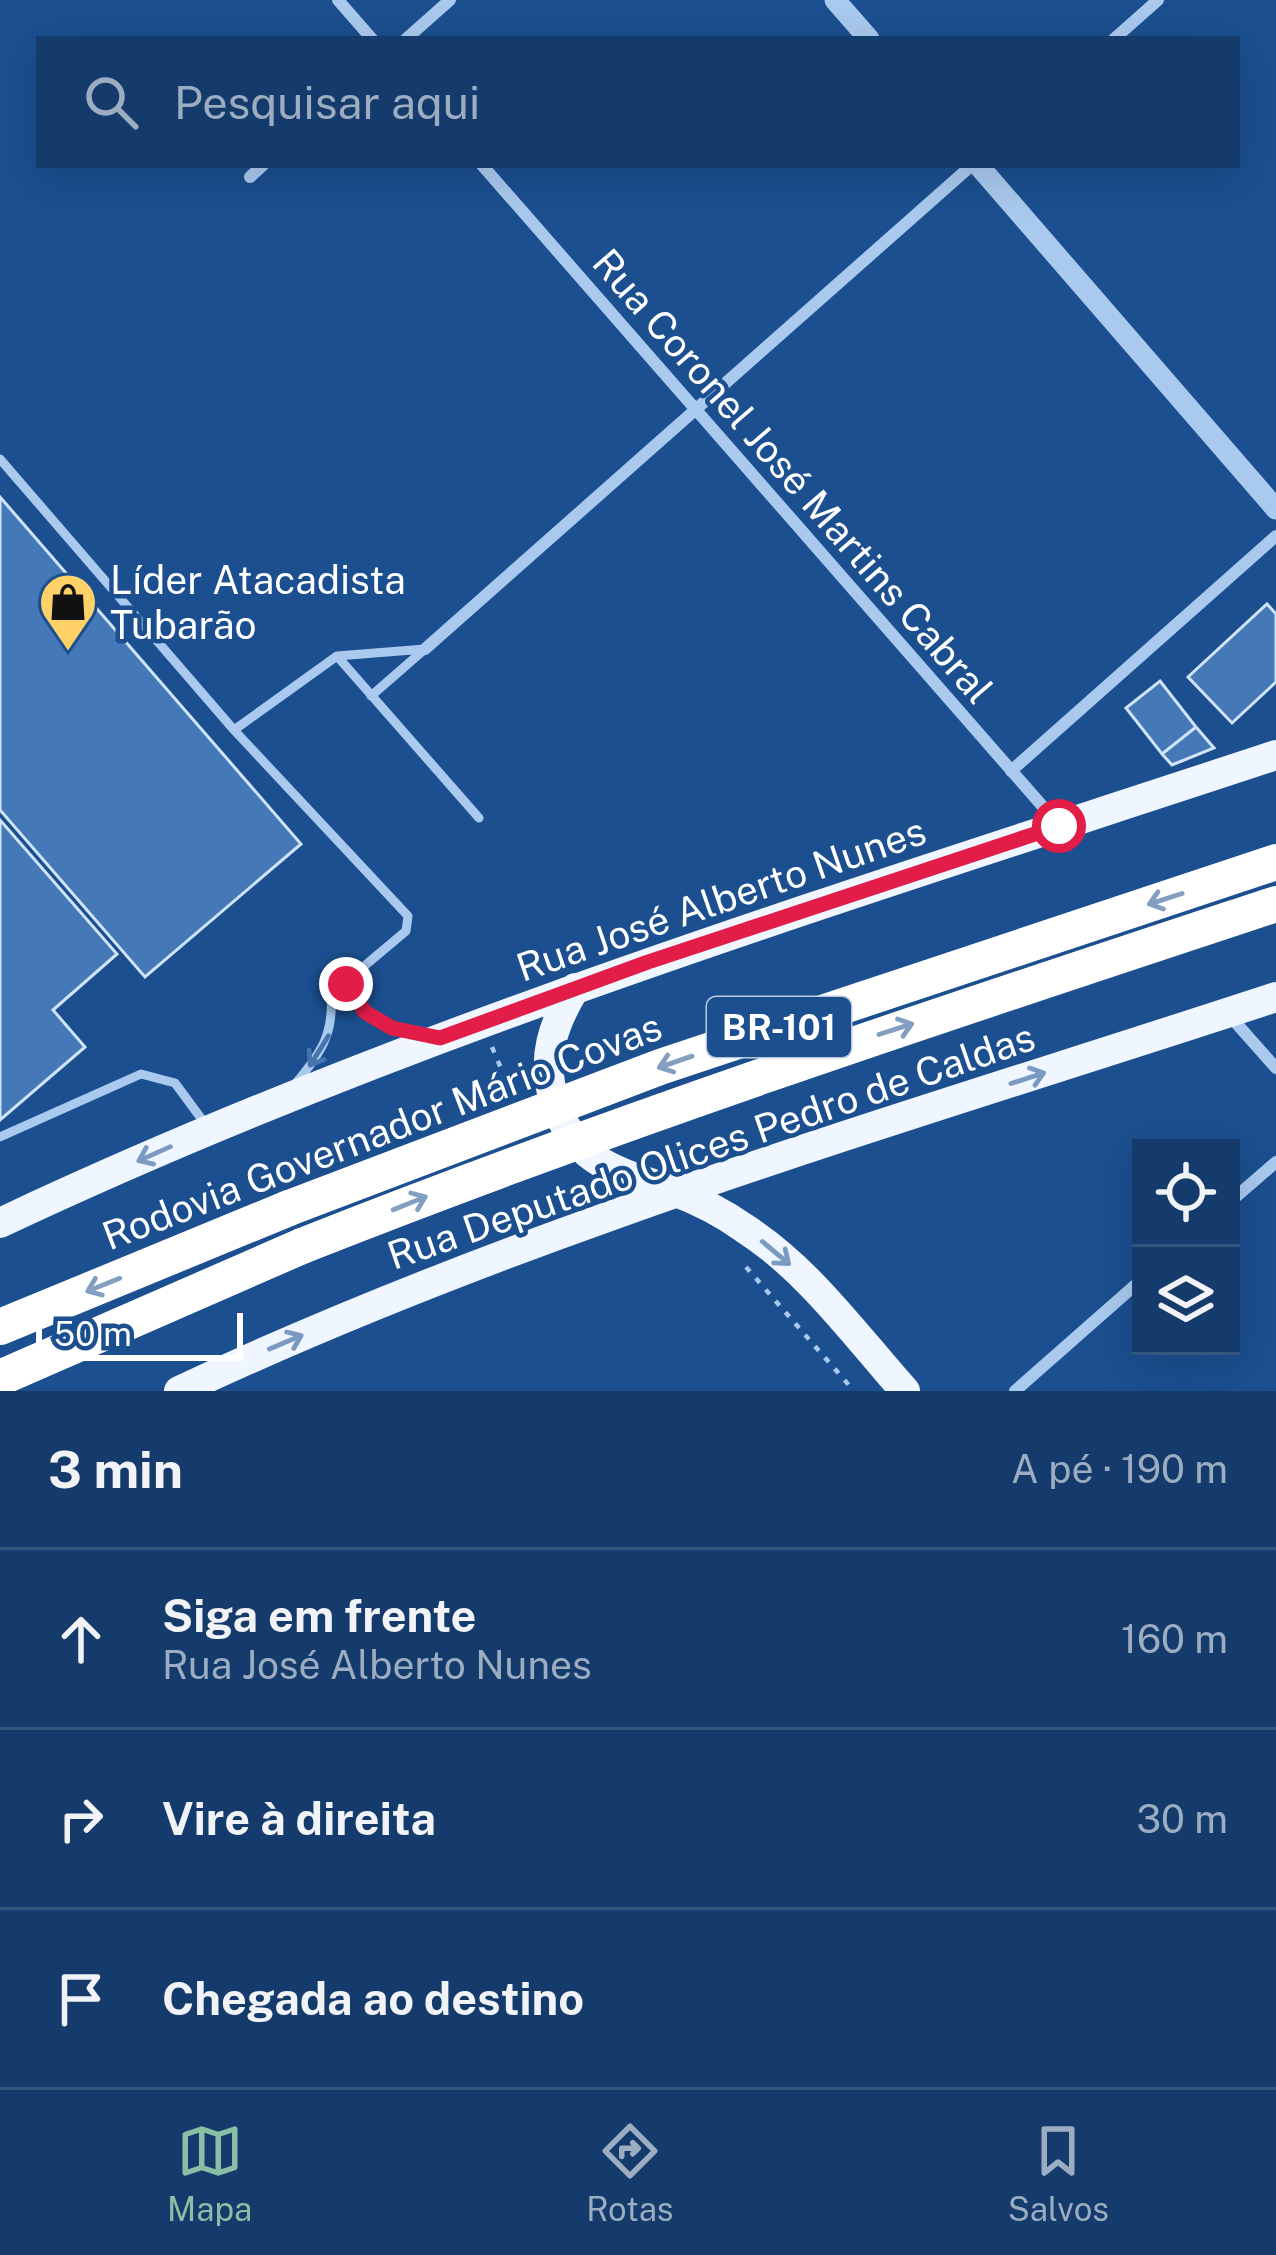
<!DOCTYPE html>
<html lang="pt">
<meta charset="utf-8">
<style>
:root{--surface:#143b6b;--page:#1d4271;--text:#f1f3f6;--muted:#9dadc1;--line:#33557e;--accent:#8abfa5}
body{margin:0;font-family:"Public Sans",sans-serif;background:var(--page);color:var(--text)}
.controls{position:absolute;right:36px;bottom:36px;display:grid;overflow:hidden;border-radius:0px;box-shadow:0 12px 48px #0002}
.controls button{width:108px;height:108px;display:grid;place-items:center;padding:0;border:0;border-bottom:3px solid var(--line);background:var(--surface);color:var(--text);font:60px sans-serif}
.scale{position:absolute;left:36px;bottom:30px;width:207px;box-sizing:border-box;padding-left:12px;border:6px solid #fff;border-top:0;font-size:33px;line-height:42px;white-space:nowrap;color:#fff;-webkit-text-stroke:9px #1b4f8f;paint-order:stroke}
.stop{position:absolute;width:36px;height:36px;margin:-27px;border:9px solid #e11d48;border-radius:50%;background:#fff}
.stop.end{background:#e11d48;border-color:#fff;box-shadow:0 3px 12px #0008}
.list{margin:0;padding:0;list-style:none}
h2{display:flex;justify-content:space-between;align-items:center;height:156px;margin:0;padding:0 48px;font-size:51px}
h2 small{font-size:39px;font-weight:400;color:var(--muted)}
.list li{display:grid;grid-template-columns:78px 1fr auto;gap:36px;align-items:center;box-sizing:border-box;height:180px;padding:0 48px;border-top:3px solid var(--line)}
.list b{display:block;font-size:45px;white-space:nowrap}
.list p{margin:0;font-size:39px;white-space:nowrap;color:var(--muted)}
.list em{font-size:39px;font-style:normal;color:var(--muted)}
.icon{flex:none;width:66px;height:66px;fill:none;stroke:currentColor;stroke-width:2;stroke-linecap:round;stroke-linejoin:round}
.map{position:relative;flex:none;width:1276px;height:1391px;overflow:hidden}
.search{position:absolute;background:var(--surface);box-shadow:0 12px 48px #0002;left:36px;right:36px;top:36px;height:132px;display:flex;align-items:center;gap:30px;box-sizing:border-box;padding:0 42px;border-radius:0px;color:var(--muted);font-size:45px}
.sheet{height:696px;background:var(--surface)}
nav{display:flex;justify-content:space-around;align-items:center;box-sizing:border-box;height:168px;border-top:3px solid var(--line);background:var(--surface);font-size:33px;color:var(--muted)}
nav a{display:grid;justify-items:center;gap:6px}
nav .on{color:var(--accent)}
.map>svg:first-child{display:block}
.building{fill:#4478b7;stroke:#cfe3fa;stroke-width:3}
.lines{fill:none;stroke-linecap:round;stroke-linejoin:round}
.path{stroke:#a9c9ee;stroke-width:4.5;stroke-dasharray:6 9;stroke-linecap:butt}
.service{stroke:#a9c9ee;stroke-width:9}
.minor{stroke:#a9c9ee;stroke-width:12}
.tertiary{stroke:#a9c9ee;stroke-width:21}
.primary{stroke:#f0f6ff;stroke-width:30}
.motorway{stroke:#fff;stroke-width:36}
.motorway-bridge{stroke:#fff;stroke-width:36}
.oneway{stroke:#829ec1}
.oneway2{stroke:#4674ac}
.oneway3{stroke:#7b9ac1}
.route{stroke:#e11d48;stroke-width:15}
.labels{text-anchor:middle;stroke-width:9;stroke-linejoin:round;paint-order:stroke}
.shield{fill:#1b4f8f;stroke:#bbcadd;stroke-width:3}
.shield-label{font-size:36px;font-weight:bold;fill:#fff}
.street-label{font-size:39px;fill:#fff;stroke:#1b4f8f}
.poi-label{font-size:39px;fill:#fff;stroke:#1b4f8f;text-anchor:start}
</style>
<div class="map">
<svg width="1276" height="1391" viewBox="0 0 1276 1391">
<rect width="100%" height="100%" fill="#1b4f8f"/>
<path class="building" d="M0 497 301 844 145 977 0 810Z
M1267 604 1276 614V682L1232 723 1188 677Z
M1160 681 1196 727 1162 754 1126 708Z
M1196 727 1214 748 1172 765 1162 754Z
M0 820 117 954 53 1010 85 1047 0 1120Z"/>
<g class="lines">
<path class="path" d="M492 1047 511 1092
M746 1267 854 1391"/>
<path class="service" d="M0 459 234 730 337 656 425 649
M337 656 479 818
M371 696 425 649
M234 730 408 916 406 931 331 994C334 1034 321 1053 296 1083
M346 984C370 1018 383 1027 423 1035
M0 1137 141 1074 175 1083 206 1125"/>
<path class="minor" d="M338 0 372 39
M406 39 450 0
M1114 39 1158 0
M482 165 1059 825
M250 177 263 165
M425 649 972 165
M1011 771 1276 536
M1229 1015 1276 1068
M1231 1201 1276 1162
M1015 1391 1141 1280"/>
<path class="tertiary" d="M835 0 869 39
M978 165 1276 509"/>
<path class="primary" d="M575 988C553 1024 541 1058 554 1100 574 1162 615 1171 671 1190 695 1199 723 1213 744 1228 808 1269 855 1335 905 1391
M0 1223C411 1029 846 897 1276 755
M179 1391C532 1225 907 1118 1276 997"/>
<path class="motorway" d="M0 1327 289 1208
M0 1378 302 1246"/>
<path class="motorway-bridge" d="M289 1208 660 1067 1276 862
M302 1246C622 1119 949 1012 1276 904"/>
</g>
<defs><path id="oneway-shaft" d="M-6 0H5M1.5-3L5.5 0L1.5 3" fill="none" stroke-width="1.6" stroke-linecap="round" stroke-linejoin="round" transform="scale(3)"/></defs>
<g class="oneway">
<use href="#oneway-shaft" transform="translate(1165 899) rotate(162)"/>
<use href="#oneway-shaft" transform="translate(896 1029) rotate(-18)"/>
<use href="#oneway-shaft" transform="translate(675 1062) rotate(161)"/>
<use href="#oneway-shaft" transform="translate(410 1203) rotate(-22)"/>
<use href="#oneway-shaft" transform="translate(103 1285) rotate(158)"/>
</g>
<use class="oneway2" href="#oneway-shaft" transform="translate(319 1051) rotate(122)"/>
<g class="oneway3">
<use href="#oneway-shaft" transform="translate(1028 1078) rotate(-18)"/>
<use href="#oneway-shaft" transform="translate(154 1154) rotate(156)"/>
<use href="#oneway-shaft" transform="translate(776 1253) rotate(40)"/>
<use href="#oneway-shaft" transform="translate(286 1342) rotate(-23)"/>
</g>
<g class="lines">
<path class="route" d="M346 984 365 1012 392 1028 440 1038 648 962 1059 826"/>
</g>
<defs>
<symbol id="shop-pin" viewBox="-11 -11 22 30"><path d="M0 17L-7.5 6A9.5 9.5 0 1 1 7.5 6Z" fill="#ffd166" stroke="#1b4f8f"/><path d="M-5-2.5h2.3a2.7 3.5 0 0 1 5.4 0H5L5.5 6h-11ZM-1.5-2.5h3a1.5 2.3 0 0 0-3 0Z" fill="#111"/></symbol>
</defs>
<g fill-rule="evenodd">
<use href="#shop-pin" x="35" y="569" width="66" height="90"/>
</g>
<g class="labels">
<rect class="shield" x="707" y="997" width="144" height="60" rx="9"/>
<g class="shield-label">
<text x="779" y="1040">BR-101</text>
</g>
<g class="street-label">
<text transform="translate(793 476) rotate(49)" y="14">Rua Coronel José Martins Cabral</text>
<text transform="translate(721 899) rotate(-19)" y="14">Rua José Alberto Nunes</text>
<text transform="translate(382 1131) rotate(-21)" y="14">Rodovia Governador Mário Covas</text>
<text transform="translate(711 1146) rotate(-19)" y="14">Rua Deputado Olices Pedro de Caldas</text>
</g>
<g class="poi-label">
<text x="110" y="594">Líder Atacadista<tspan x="110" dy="45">Tubarão</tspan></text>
</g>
</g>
</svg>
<div class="controls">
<button><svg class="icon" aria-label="locate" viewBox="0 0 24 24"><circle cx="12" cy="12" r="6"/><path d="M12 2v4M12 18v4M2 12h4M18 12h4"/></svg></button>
<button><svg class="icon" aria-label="layers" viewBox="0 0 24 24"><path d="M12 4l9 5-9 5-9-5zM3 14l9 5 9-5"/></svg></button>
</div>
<div class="scale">50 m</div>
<div class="stop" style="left:1059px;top:826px"></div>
<div class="stop end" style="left:346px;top:984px"></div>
<div class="search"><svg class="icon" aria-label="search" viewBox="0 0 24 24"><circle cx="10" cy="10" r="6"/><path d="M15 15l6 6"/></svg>Pesquisar aqui</div>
</div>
<section class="sheet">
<h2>3 min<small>A pé · 190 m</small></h2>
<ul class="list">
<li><svg class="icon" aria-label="ahead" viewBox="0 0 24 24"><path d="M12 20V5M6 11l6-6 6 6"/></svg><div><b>Siga em frente</b><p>Rua José Alberto Nunes</p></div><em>160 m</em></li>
<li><svg class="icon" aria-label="right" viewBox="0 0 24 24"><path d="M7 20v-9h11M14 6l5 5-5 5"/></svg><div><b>Vire à direita</b></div><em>30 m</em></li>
<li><svg class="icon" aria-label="arrive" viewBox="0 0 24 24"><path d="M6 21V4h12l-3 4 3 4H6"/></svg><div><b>Chegada ao destino</b></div></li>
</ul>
</section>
<nav>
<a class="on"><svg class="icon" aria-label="map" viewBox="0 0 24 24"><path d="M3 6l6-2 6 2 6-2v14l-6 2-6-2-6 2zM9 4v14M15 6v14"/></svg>Mapa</a>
<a><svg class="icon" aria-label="directions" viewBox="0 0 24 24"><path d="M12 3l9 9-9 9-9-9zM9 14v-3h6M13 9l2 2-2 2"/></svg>Rotas</a>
<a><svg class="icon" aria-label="saved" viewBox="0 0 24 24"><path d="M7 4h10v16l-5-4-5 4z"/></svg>Salvos</a>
</nav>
